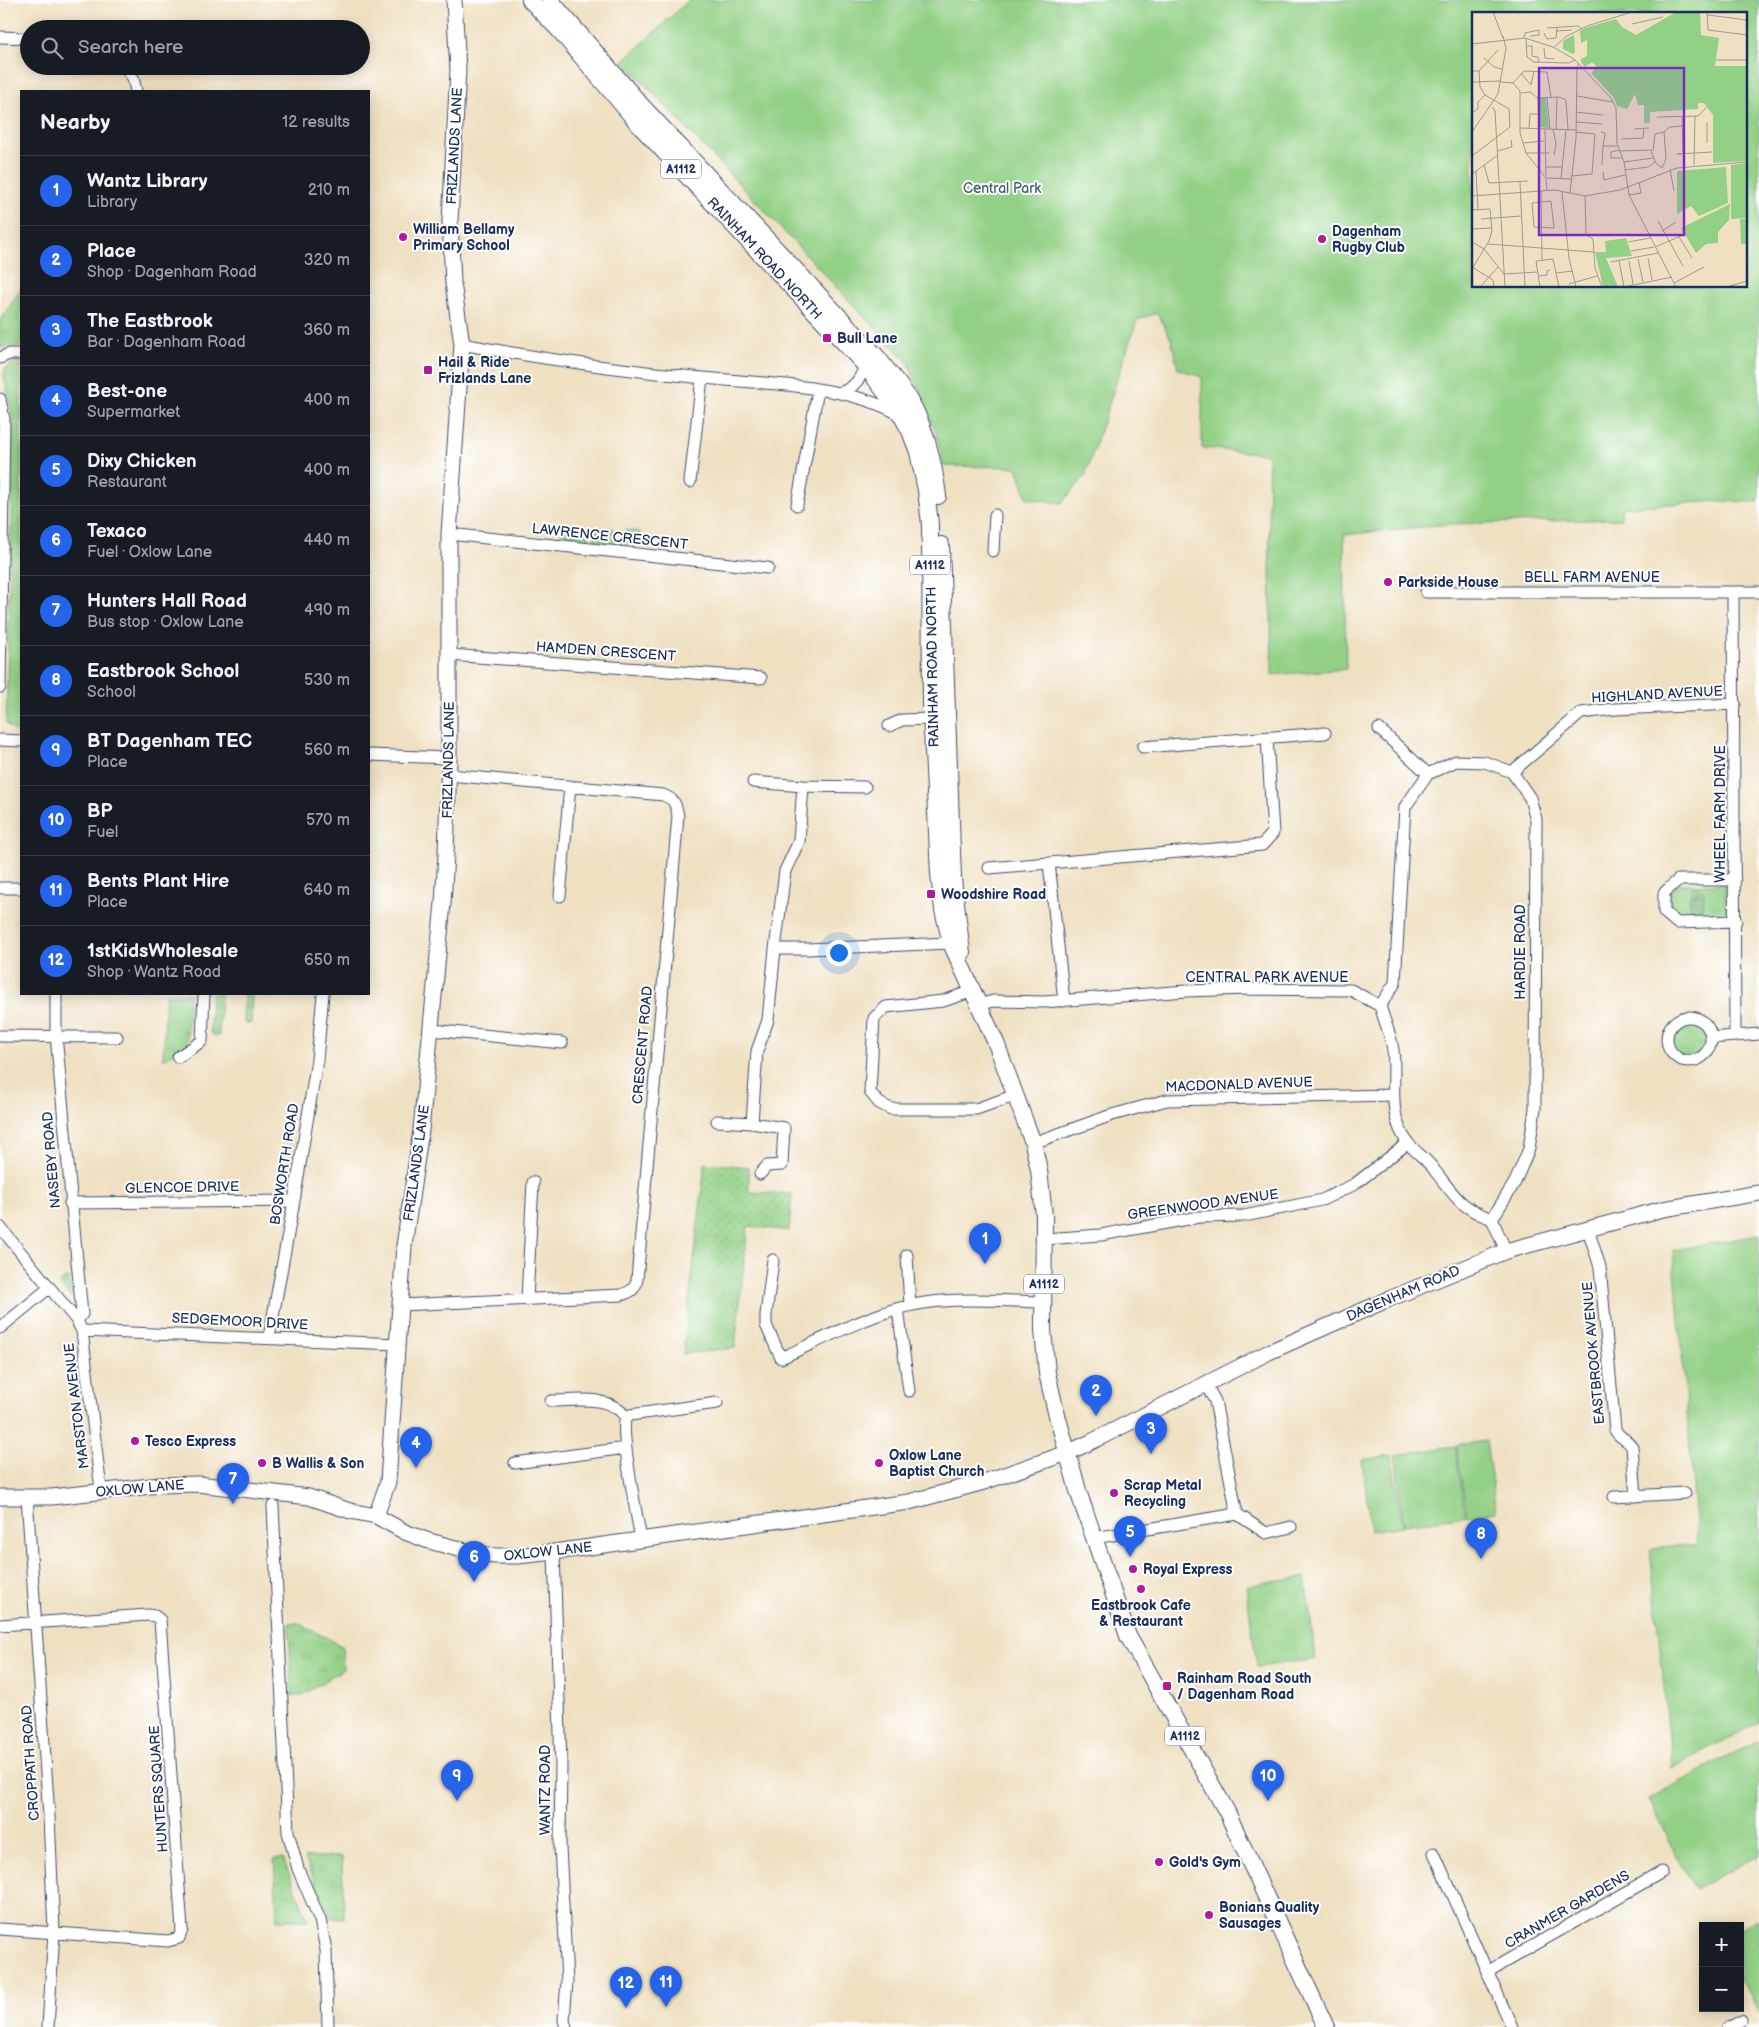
<!DOCTYPE html>
<meta charset="utf-8">
<style>
:root{--surface:#171b24;--page:#242831;--text:#f1f3f6;--muted:#9ea1a6;--line:#363941;--accent:#2563eb}
body{margin:0;font-family:"Balsamiq Sans",sans-serif;background:var(--page);color:var(--text)}
.controls{position:absolute;right:15px;bottom:15px;display:grid;overflow:hidden;border-radius:0px;box-shadow:0 2px 12px #0003}
.controls button{width:45px;height:45px;display:grid;place-items:center;padding:0;border:0;border-bottom:1px solid var(--line);background:var(--surface);color:var(--text);font:25px sans-serif}
.you{position:absolute;left:838px;top:952px;width:18px;height:18px;margin:-12px;border:4px solid #fff;border-radius:50%;background:#1a73e8;box-shadow:0 0 0 8px #1a73e833}
.badge{display:grid;place-items:center;width:32px;height:32px;border-radius:50%;background:var(--accent);color:#fff;font-size:16px;font-weight:700}
.pin{position:absolute;translate:-50% -41px;filter:drop-shadow(0 1px 2px #0008)}
.pin::after{content:'';position:absolute;top:26px;width:18px;height:15px;background:inherit;clip-path:polygon(0 0,100% 0,50% 100%)}
.list{margin:0;padding:0;list-style:none}
h2{display:flex;justify-content:space-between;align-items:center;height:65px;margin:0;padding:0 20px;font-size:21px}
h2 small{font-size:16px;font-weight:400;color:var(--muted)}
.list li{display:grid;grid-template-columns:32px 1fr auto;gap:15px;align-items:center;box-sizing:border-box;height:70px;padding:0 20px;border-top:1px solid var(--line)}
.list b{display:block;font-size:19px;white-space:nowrap}
.list p{margin:0;font-size:16px;white-space:nowrap;color:var(--muted)}
.list em{font-size:16px;font-style:normal;color:var(--muted)}
.icon{flex:none;width:28px;height:28px;fill:none;stroke:currentColor;stroke-width:2;stroke-linecap:round;stroke-linejoin:round}
.map{position:relative;flex:none;width:1759px;height:2027px;overflow:hidden}
.search{position:absolute;background:var(--surface);box-shadow:0 2px 12px #0003;left:20px;top:20px;width:350px;height:55px;display:flex;align-items:center;gap:12px;box-sizing:border-box;padding:0 18px;border-radius:28px;color:var(--muted);font-size:19px}
.panel{position:absolute;background:var(--surface);box-shadow:0 2px 12px #0003;left:20px;top:90px;width:350px;height:905px;border-radius:0px}
.map>svg:first-child{display:block}
.grass{fill:url(#grass-tufts);stroke:#568072}
.forest{fill:url(#forest-firs);stroke:#487068}
.park{fill:#92d085;stroke:#568072;fill-rule:evenodd}
.garden{fill:url(#garden-dots);stroke:#568072}
.lines{fill:none;stroke-linecap:round;stroke-linejoin:round}
.street-casing{stroke:#3b4a6d;stroke-width:13}
.secondary-casing{stroke:#3b4a6d;stroke-width:17}
.primary-casing{stroke:#3b4a6d;stroke-width:18}
.street{stroke:#fff;stroke-width:11}
.secondary{stroke:#fff;stroke-width:15}
.primary{stroke:#fff;stroke-width:16}
.poi-dot{fill:#b5179e;stroke:#fff;stroke-width:2}
.labels{text-anchor:middle;stroke-width:4;stroke-linejoin:round;paint-order:stroke}
.shield{fill:#fff;stroke:#5f6d8e;stroke-width:1}
.shield-label{font-size:12px;font-weight:bold;fill:#1b2f5e}
.street-label{font-size:14px;fill:#1b2f5e;stroke:#fff}
.park-label{font-size:14px;fill:#3f5f6a;stroke:#fff}
.poi-label{font-size:14px;font-weight:bold;fill:#1b2f5e;stroke:#fff;text-anchor:start}
.inset-road{fill:none;stroke:#9a9999;stroke-width:1}
.view{fill:#7b2cbf;fill-opacity:0.15;stroke:#7b2cbf;stroke-width:2.5}
.inset-edge{fill:none;stroke:#1b2f5e;stroke-width:2.5}
</style>
<div class="map">
<svg width="1759" height="2027" viewBox="0 0 1759 2027">
<defs>
<pattern id="grass-tufts" width="24" height="20" patternUnits="userSpaceOnUse" patternTransform="scale(1.25)"><rect width="24" height="20" fill="#92d085"/><path d="M3 7l-1-3M5 7V3M7 7l1-3M15 17l-1-3M17 17v-4M19 17l1-3" fill="none" stroke="#7db375"/></pattern>
<pattern id="forest-firs" width="22" height="20" patternUnits="userSpaceOnUse" patternTransform="scale(1.25)"><rect width="22" height="20" fill="#75b272"/><path d="M5 1l3.5 6h-7zM16 11l3.5 6h-7z" fill="#5f9161"/></pattern>
<pattern id="garden-dots" width="8" height="8" patternUnits="userSpaceOnUse" patternTransform="scale(1.25)"><rect width="8" height="8" fill="#92d085"/><path d="M2 2h.1M6 6h.1" fill="none" stroke="#7db375" stroke-width="1.8" stroke-linecap="round"/></pattern>
</defs>
<rect width="100%" height="100%" fill="#fff"/>
<filter id="ink" filterUnits="userSpaceOnUse"><feTurbulence type="fractalNoise" baseFrequency=".02" numOctaves="2"/><feDisplacementMap in="SourceGraphic" scale="10" xChannelSelector="R" yChannelSelector="G"/><feConvolveMatrix kernelMatrix="1 2 1 2 8 2 1 2 1" color-interpolation-filters="sRGB"/></filter>
<filter id="wash" filterUnits="userSpaceOnUse"><feTurbulence type="fractalNoise" baseFrequency=".0096" numOctaves="4" result="noise"/><feDisplacementMap in="SourceGraphic" scale="20" xChannelSelector="R" yChannelSelector="G"/><feGaussianBlur stdDeviation="1.12" result="paint"/><feColorMatrix in="noise" values="0 0 0 0 0 0 0 0 0 0 0 0 0 0 0 0 0 1.4 0 .05"/><feComposite in="paint" operator="in"/></filter>
<g filter="url(#wash)">
<rect width="100%" height="100%" fill="#efe0c1"/>
<path class="grass" d="M21 288V346L0 347V321Z
M573 524 587 526 590 541 557 537Z
M599 528 613 529 615 544 593 541Z
M625 530 639 532 651 547 619 544Z
M1680 884H1725L1726 914H1679L1670 905 1669 892Z
M166 994H189L187 1046 163 1059Z
M211 994H221L219 1036H214L210 1032Z
M244 994H252L251 1023H246L243 1021Z
M1669 1039a20 20 0 1 1 40 0a20 20 0 1 1-40 0Z
M65 1278H69L71 1298 58 1283Z
M289 1623H298L342 1646 343 1669 301 1696H292Z
M305 1857H342L344 1918H330Z
M276 1859H283L308 1920H277L274 1860Z"/>
<path class="forest" d="M1693 886 1701 887 1704 895 1703 908 1693 911C1688 902 1689 895 1693 886Z"/>
<path class="park" d="M689 0H1759V502L1719 501 1622 507 1621 519 1450 524 1344 535 1346 669 1272 675 1268 454 1202 448V377L1178 369 1171 339 1157 313 1137 320 1085 476 1062 503 1027 498 1017 467 944 466 936 433 909 364 623 61ZM1473 14H1745V286H1473Z
M17 359H21V733L15 732 6 723 13 436V418L4 376 5 369Z
M1759 1235V1722L1672 1768 1650 1549 1698 1544 1673 1250Z
M1486 1441 1496 1512 1467 1516 1456 1445Z
M1455 1446 1465 1516 1404 1525 1395 1455Z
M1391 1455 1403 1526 1371 1531 1362 1460Z
M1305 1577 1316 1659 1257 1667 1246 1586Z
M1759 1740V1855L1695 1889 1648 1799Z
M1759 1918V2014L1740 1981V1929Z"/>
<path class="garden" d="M705 1163 749 1167V1192L792 1194 789 1231 748 1226 735 1348 683 1354Z"/>
</g>
<g filter="url(#ink)">
<g class="lines">
<defs>
<path id="street" d="M0 37 29 38
M124 66 133 78 136 91
M462 344C541 359 622 370 703 378 763 384 848 384 900 415
M0 358 9 354H21
M840 393C854 388 861 379 865 365
M0 399 4 419 0 687
M690 482 702 378
M797 505 818 390
M449 534 768 568
M993 551 995 515
M1426 592H1759
M1733 593 1735 1036
M450 655 761 678
M889 726 902 720 931 719
M1379 729 1428 774
M0 740 21 741
M1143 747 1325 733
M369 755 449 758
M1512 772 1581 713 1615 709 1735 704
M753 782 803 786 799 841 785 871 775 949
M803 786 865 787
M1049 863 1064 1001
M989 868 1262 845 1273 833 1267 738
M1735 880H1678L1664 893V912L1677 923 1736 921
M0 888H21
M560 896 570 786
M973 991 943 1001 886 1007 874 1018 870 1092 879 1103 891 1109H976L1016 1095
M56 994V1035L82 1314 77 1321
M979 1005 993 1001 1044 1002 1186 991 1248 989 1351 990 1380 1006C1384 1020 1391 1035 1393 1050 1397 1083 1386 1114 1408 1143 1416 1153 1428 1160 1435 1171 1455 1196 1460 1208 1492 1219L1506 1251
M1380 1006 1395 983 1405 807 1428 774 1456 761 1485 762 1512 772 1530 798 1536 819 1535 1109 1529 1149 1515 1182 1492 1219
M1667 1039a22 22 0 1 1 44 0a22 22 0 1 1-44 0Z
M432 1030 562 1043
M0 1036 117 1037
M1711 1038 1759 1034
M178 1057 202 1041 204 994
M717 1121 752 1123
M1033 1143 1112 1115 1167 1100 1393 1095
M760 1174 767 1166 782 1165 784 1128 752 1123 757 1051 768 1020 775 949H807L951 943
M70 1203 294 1201
M0 1227 77 1321 82 1331 101 1490
M1588 1229 1600 1267 1615 1430C1620 1439 1628 1439 1632 1447L1636 1496
M1044 1239 1101 1235 1199 1217 1244 1216 1322 1200 1355 1184 1408 1143
M907 1255 910 1306
M773 1260 766 1315V1325L781 1358C819 1341 856 1321 896 1309 944 1295 995 1301 1044 1302
M527 1300 533 1182
M400 1305 621 1295C630 1292 635 1290 637 1280L678 816C676 804 674 799 663 795L449 775
M898 1309 909 1391
M0 1328 49 1288
M82 1331 397 1344
M269 1338 294 1201 317 1060 323 994
M551 1401C577 1401 609 1394 626 1417
M626 1417C619 1431 638 1520 641 1540
M626 1417 630 1415 717 1403
M515 1463 626 1448
M27 1497 49 1816 54 1932 48 2027
M1614 1497 1685 1493
M273 1506 288 1832 298 1869 320 1920 326 1950 328 2027
M1237 1514 1266 1533 1291 1527
M1094 1538 1237 1514 1215 1401 1206 1385
M554 1552 561 1764 560 1847 567 1981 564 2020 566 2027
M0 1625 148 1615 155 1616 160 1620 182 1930 179 1938 168 1941 0 1929
M1434 1853 1512 2027
M1487 1972 1662 1872
M1727 2027 1743 2020"/>
<path id="secondary" d="M0 1497H52L160 1485 198 1484 309 1497 350 1511 376 1516 405 1532 426 1540 473 1553 495 1556H518L554 1552 909 1502 984 1482 1067 1453 1093 1441 1269 1352 1389 1299 1506 1251 1663 1209 1759 1193
M376 1516 388 1482 404 1246 421 1130 443 903 446 855 449 758V534L462 344 453 283 450 221 458 70 454 0"/>
<path id="primary" d="M530 0 560 31 641 127 865 365 899 411 910 431 918 452 926 490 930 524 931 709 939 874 943 910 951 943 996 1043 1033 1143 1039 1170 1044 1216 1043 1330 1047 1373 1055 1408 1079 1494 1128 1636 1227 1812 1326 2027
M550 0 641 105 878 358C889 373 902 387 911 402 927 431 934 464 938 496
M941 545 953 879 962 953"/>
</defs>
<use href="#street" class="street-casing"/>
<use href="#secondary" class="secondary-casing"/>
<use href="#primary" class="primary-casing"/>
<use href="#street" class="street"/>
<use href="#secondary" class="secondary"/>
<use href="#primary" class="primary"/>
</g>
</g>
<g class="poi-dot">
<circle cx="403" cy="237" r="5"/>
<circle cx="1322" cy="239" r="5"/>
<rect x="822" y="333" width="10" height="10" rx="2.5"/>
<rect x="423" y="365" width="10" height="10" rx="2.5"/>
<circle cx="1388" cy="582" r="5"/>
<rect x="926" y="889" width="10" height="10" rx="2.5"/>
<circle cx="135" cy="1441" r="5"/>
<circle cx="262" cy="1463" r="5"/>
<circle cx="879" cy="1463" r="5"/>
<circle cx="1114" cy="1493" r="5"/>
<circle cx="1133" cy="1569" r="5"/>
<circle cx="1141" cy="1589" r="5"/>
<rect x="1162" y="1681" width="10" height="10" rx="2.5"/>
<circle cx="1159" cy="1862" r="5"/>
<circle cx="1209" cy="1915" r="5"/>
</g>
<g class="labels">
<g class="shield">
<rect x="661" y="159.5" width="40" height="19" rx="4"/>
<rect x="910" y="555.5" width="40" height="19" rx="4"/>
<rect x="1024" y="1274.5" width="40" height="19" rx="4"/>
<rect x="1165" y="1726.5" width="40" height="19" rx="4"/>
</g>
<g class="shield-label">
<text x="681" y="173">A1112</text>
<text x="930" y="569">A1112</text>
<text x="1044" y="1288">A1112</text>
<text x="1185" y="1740">A1112</text>
</g>
<g class="street-label">
<text transform="translate(454 146) rotate(-87)" y="5">FRIZLANDS LANE</text>
<text transform="translate(765 258) rotate(47)" y="5">RAINHAM ROAD NORTH</text>
<text transform="translate(610 536) rotate(6)" y="5">LAWRENCE CRESCENT</text>
<text x="1592" y="582">BELL FARM AVENUE</text>
<text transform="translate(606 651) rotate(4)" y="5">HAMDEN CRESCENT</text>
<text transform="translate(932 667) rotate(-91)" y="5">RAINHAM ROAD NORTH</text>
<text transform="translate(1657 694) rotate(-3)" y="5">HIGHLAND AVENUE</text>
<text transform="translate(448 760) rotate(-89)" y="5">FRIZLANDS LANE</text>
<text transform="translate(1720 814) rotate(-90)" y="5">WHEEL FARM DRIVE</text>
<text transform="translate(1520 952) rotate(-90)" y="5">HARDIE ROAD</text>
<text x="1267" y="982">CENTRAL PARK AVENUE</text>
<text transform="translate(642 1045) rotate(-85)" y="5">CRESCENT ROAD</text>
<text transform="translate(1239 1084) rotate(-2)" y="5">MACDONALD AVENUE</text>
<text transform="translate(51 1160) rotate(-95)" y="5">NASEBY ROAD</text>
<text transform="translate(416 1163) rotate(-82)" y="5">FRIZLANDS LANE</text>
<text transform="translate(284 1164) rotate(-81)" y="5">BOSWORTH ROAD</text>
<text transform="translate(182 1187) rotate(-1)" y="5">GLENCOE DRIVE</text>
<text transform="translate(1203 1204) rotate(-8)" y="5">GREENWOOD AVENUE</text>
<text transform="translate(1403 1293) rotate(-23)" y="5">DAGENHAM ROAD</text>
<text transform="translate(240 1321) rotate(3)" y="5">SEDGEMOOR DRIVE</text>
<text transform="translate(1593 1353) rotate(-95)" y="5">EASTBROOK AVENUE</text>
<text transform="translate(76 1406) rotate(-97)" y="5">MARSTON AVENUE</text>
<text transform="translate(140 1488) rotate(-5)" y="5">OXLOW LANE</text>
<text transform="translate(548 1551) rotate(-6)" y="5">OXLOW LANE</text>
<text transform="translate(30 1763) rotate(-94)" y="5">CROPPATH ROAD</text>
<text transform="translate(158 1789) rotate(-94)" y="5">HUNTERS SQUARE</text>
<text transform="translate(545 1790) rotate(-90)" y="5">WANTZ ROAD</text>
<text transform="translate(1567 1909) rotate(-30)" y="5">CRANMER GARDENS</text>
</g>
<g class="park-label">
<text x="1002" y="193">Central Park</text>
</g>
<g class="poi-label">
<text x="413" y="234">William Bellamy<tspan x="413" dy="16">Primary School</tspan></text>
<text x="1332" y="236">Dagenham<tspan x="1332" dy="16">Rugby Club</tspan></text>
<text x="837" y="343">Bull Lane</text>
<text x="438" y="367">Hail &amp; Ride<tspan x="438" dy="16">Frizlands Lane</tspan></text>
<text x="1398" y="587">Parkside House</text>
<text x="941" y="899">Woodshire Road</text>
<text x="145" y="1446">Tesco Express</text>
<text x="889" y="1460">Oxlow Lane<tspan x="889" dy="16">Baptist Church</tspan></text>
<text x="272" y="1468">B Wallis &amp; Son</text>
<text x="1124" y="1490">Scrap Metal<tspan x="1124" dy="16">Recycling</tspan></text>
<text x="1143" y="1574">Royal Express</text>
<text x="1141" y="1610" text-anchor="middle">Eastbrook Cafe<tspan x="1141" dy="16">&amp; Restaurant</tspan></text>
<text x="1177" y="1683">Rainham Road South<tspan x="1177" dy="16">/ Dagenham Road</tspan></text>
<text x="1169" y="1867">Gold's Gym</text>
<text x="1219" y="1912">Bonians Quality<tspan x="1219" dy="16">Sausages</tspan></text>
</g>
</g>
<g transform="translate(1472 12)">
<rect width="275" height="275" fill="#efe0c1"/>
<path d="M204 0H228L229 23 247 26 243 54H275V149L241 151V103L232 91H226V97L178 100V111H172V93H166L163 82 155 97 145 94 142 86 119 61 125 55 120 50 113 55 109 50V47L115 44V28L109 31 108 19 113 16 144 7 150 15 164 23ZM102 23 103 40 101 42 91 37V29ZM67 86H74L77 116 68 115ZM275 151V206L259 207V153ZM254 155 256 191 227 204 219 194 205 202V159ZM258 192 257 208 246 220V231L234 232 224 241 209 216ZM268 207H275V232H269ZM154 226 160 244 134 246 146 275H131L123 240H134L133 229Z" fill="#92d085"/>
<path class="inset-road" d="M21 0 31 26M235 0 236 18 275 23M236 3 275 8M160 12 191 5M75 16 106 14 110 17M85 19 100 18M72 21 75 27 84 26 85 15M52 26 53 21 67 18V23L58 24M54 27 55 45 62 50 97 51 103 48M0 32 53 26 81 35 102 47 139 86 144 96 145 131 152 150 157 183 204 275M55 34H60V44L66 45 67 51M82 35 95 24 115 14 160 0M72 36 73 46 82 47M12 46 22 55 30 57M244 48H275M0 59H7L26 38M49 61 59 73 62 59M0 70 29 69M29 70 41 71 48 79V121L54 141 74 166 75 179M41 71 52 59 75 60 79 85M49 81 58 80 66 86 67 117M105 84 141 90M75 85 78 117M66 86 87 85 94 88 96 118M20 95 23 99 33 275M104 100 131 103M0 101 6 97V90L13 83M185 105 226 104 235 95M210 105 211 141M104 110 130 112M48 116 104 118M57 116 58 102H67M73 117 74 164M81 117 84 132 82 143M162 117 177 116M84 118 85 85M0 120 26 82 34 36 31 24M129 120 133 121 131 134M192 120 198 115 210 114M149 127 171 126 172 117M51 131 72 129M235 131V110M147 138 139 140V146H151M25 139 40 135 39 128M148 139 179 138 183 150 190 156M181 139 183 122 192 120 194 147 190 156M54 141H77M209 142H205L240 140M0 144 38 115 37 97 13 83 8 75 7 59M152 150 182 146M12 153 17 171 56 169M130 153 131 134H146M222 153 223 104M73 155H91M198 157 202 179M153 158 176 155 183 150M4 159 6 197M131 160 132 168 153 163M0 162 26 143M100 164 120 162 123 122 104 120M74 166 100 167M89 166 94 118M48 170 53 275M69 179 70 248M90 180 97 246 104 275M98 181 104 126 105 55 107 51M157 183 169 181 167 170M0 184 83 178 113 184 148 178 205 156 275 150M113 184 114 223 121 227 123 256 130 275M79 189 82 216 62 215 60 191ZM0 198 18 197 20 219 17 229 0 257M9 207 49 204M186 209 211 254M0 217 20 216M190 219 204 210M207 225 220 246M0 230 12 237 32 262 66 260M156 230 178 226M16 232 122 240M183 235 211 223M159 239 182 235M176 246 180 268M166 247 171 270M147 249 152 275M157 249 161 272M139 250 186 241M0 255 21 268 22 275M84 261 101 259M66 264 75 263V259L78 258M202 271 232 255M97 272 125 264M8 275 26 255M68 275 64 249 81 247 87 275M152 275 200 265M255 275 275 269"/>
<path class="view" d="M67 56H212V223H67Z"/>
<rect width="275" height="275" class="inset-edge"/>
</g>
</svg>
<div class="controls">
<button>+</button>
<button>−</button>
</div>
<div class="you"></div>
<div class="pin badge" style="left:985px;top:1264px">1</div>
<div class="pin badge" style="left:1096px;top:1416px">2</div>
<div class="pin badge" style="left:1151px;top:1454px">3</div>
<div class="pin badge" style="left:416px;top:1468px">4</div>
<div class="pin badge" style="left:1130px;top:1557px">5</div>
<div class="pin badge" style="left:474px;top:1582px">6</div>
<div class="pin badge" style="left:233px;top:1504px">7</div>
<div class="pin badge" style="left:1481px;top:1559px">8</div>
<div class="pin badge" style="left:457px;top:1801px">9</div>
<div class="pin badge" style="left:1268px;top:1801px">10</div>
<div class="pin badge" style="left:666px;top:2007px">11</div>
<div class="pin badge" style="left:626px;top:2008px">12</div>
<div class="search"><svg class="icon" aria-label="search" viewBox="0 0 24 24"><circle cx="10" cy="10" r="6"/><path d="M15 15l6 6"/></svg>Search here</div>
<section class="panel">
<h2>Nearby<small>12 results</small></h2>
<ul class="list">
<li><span class="badge">1</span><div><b>Wantz Library</b><p>Library</p></div><em>210 m</em></li>
<li><span class="badge">2</span><div><b>Place</b><p>Shop · Dagenham Road</p></div><em>320 m</em></li>
<li><span class="badge">3</span><div><b>The Eastbrook</b><p>Bar · Dagenham Road</p></div><em>360 m</em></li>
<li><span class="badge">4</span><div><b>Best-one</b><p>Supermarket</p></div><em>400 m</em></li>
<li><span class="badge">5</span><div><b>Dixy Chicken</b><p>Restaurant</p></div><em>400 m</em></li>
<li><span class="badge">6</span><div><b>Texaco</b><p>Fuel · Oxlow Lane</p></div><em>440 m</em></li>
<li><span class="badge">7</span><div><b>Hunters Hall Road</b><p>Bus stop · Oxlow Lane</p></div><em>490 m</em></li>
<li><span class="badge">8</span><div><b>Eastbrook School</b><p>School</p></div><em>530 m</em></li>
<li><span class="badge">9</span><div><b>BT Dagenham TEC</b><p>Place</p></div><em>560 m</em></li>
<li><span class="badge">10</span><div><b>BP</b><p>Fuel</p></div><em>570 m</em></li>
<li><span class="badge">11</span><div><b>Bents Plant Hire</b><p>Place</p></div><em>640 m</em></li>
<li><span class="badge">12</span><div><b>1stKidsWholesale</b><p>Shop · Wantz Road</p></div><em>650 m</em></li>
</ul>
</section>
</div>
